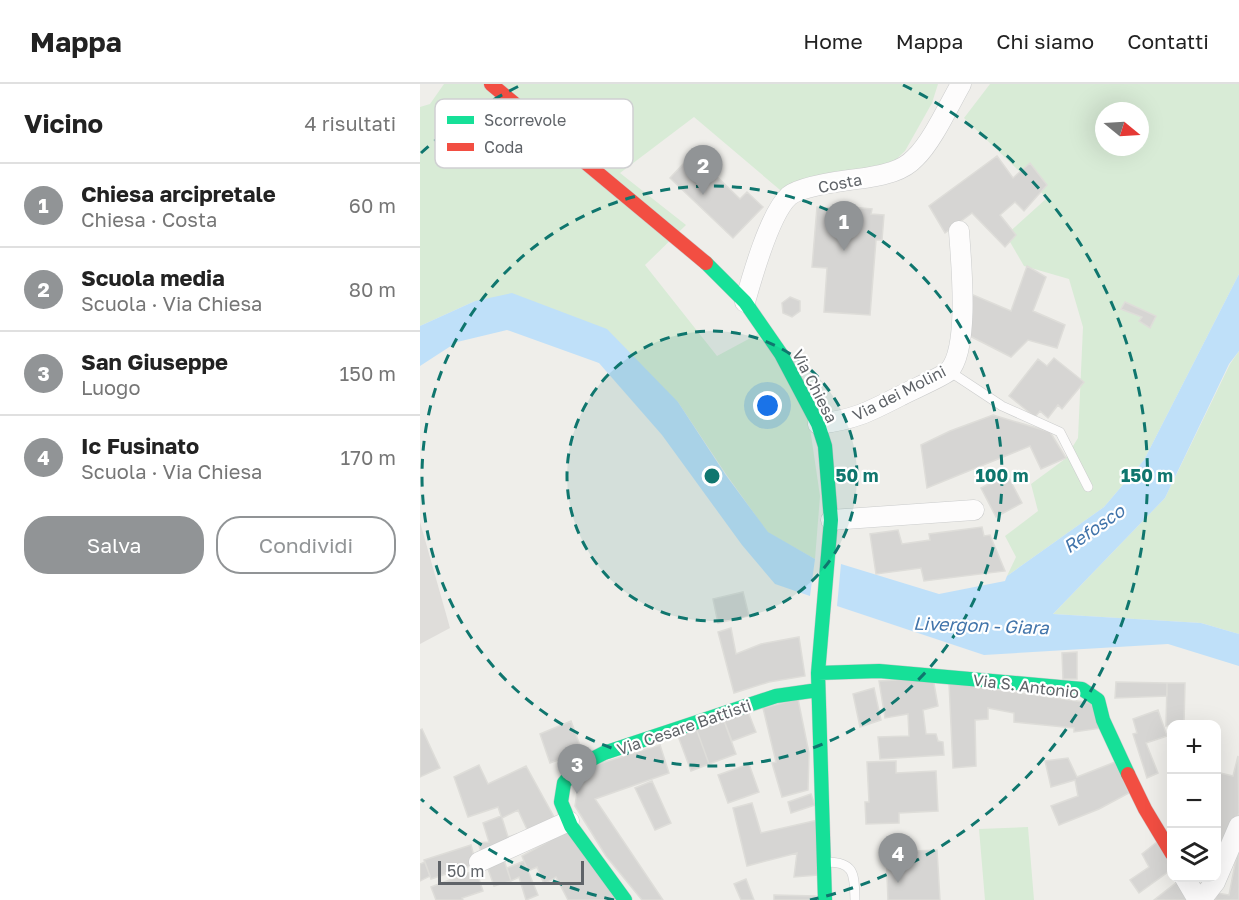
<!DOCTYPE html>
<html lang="it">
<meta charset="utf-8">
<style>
:root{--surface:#fff;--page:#f2f2f2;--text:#222;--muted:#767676;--line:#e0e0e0;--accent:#919496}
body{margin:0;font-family:"Golos Text",sans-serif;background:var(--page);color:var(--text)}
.controls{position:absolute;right:18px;bottom:18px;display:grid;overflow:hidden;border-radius:12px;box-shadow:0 6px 24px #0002}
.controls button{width:54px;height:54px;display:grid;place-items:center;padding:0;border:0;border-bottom:2px solid var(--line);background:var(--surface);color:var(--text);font:30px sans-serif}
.compass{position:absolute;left:675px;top:18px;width:54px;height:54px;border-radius:50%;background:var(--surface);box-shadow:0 6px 24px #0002;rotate:108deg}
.scale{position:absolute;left:18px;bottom:15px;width:146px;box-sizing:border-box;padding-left:6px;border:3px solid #5f6368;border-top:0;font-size:16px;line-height:21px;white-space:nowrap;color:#5f6368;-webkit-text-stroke:4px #fff;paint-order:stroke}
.you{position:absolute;left:348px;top:322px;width:21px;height:21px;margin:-15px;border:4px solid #fff;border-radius:50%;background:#1a73e8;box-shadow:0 0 0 9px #1a73e833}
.badge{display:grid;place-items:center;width:39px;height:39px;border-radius:50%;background:var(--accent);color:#fff;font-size:20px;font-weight:700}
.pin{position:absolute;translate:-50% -50px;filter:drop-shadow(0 2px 3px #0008)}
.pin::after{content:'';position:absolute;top:32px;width:21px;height:18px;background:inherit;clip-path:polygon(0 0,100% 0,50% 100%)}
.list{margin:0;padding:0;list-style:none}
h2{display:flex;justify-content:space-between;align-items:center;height:78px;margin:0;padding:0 24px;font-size:26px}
h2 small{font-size:20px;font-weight:400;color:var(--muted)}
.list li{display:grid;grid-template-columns:39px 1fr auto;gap:18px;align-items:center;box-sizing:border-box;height:84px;padding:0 24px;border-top:2px solid var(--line)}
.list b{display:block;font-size:22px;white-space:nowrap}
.list p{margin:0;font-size:20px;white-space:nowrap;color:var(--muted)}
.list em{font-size:20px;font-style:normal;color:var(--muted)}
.actions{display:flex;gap:12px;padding:18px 24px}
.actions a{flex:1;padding:14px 0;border:2px solid var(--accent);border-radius:24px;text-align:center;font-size:21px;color:var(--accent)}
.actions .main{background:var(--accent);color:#fff}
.icon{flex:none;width:33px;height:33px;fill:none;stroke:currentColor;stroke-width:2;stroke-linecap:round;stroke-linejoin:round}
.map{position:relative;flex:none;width:819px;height:816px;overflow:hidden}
header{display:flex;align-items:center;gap:36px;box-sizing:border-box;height:84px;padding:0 30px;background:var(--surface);border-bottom:2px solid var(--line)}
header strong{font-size:28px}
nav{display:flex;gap:33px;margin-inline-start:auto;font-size:21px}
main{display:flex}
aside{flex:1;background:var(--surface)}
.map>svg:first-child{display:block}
.industrial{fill:#dfddda}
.green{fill:#d8ebd6;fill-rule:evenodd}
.water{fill:#bfe0f9}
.building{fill:#d6d5d3;stroke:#deddd9;stroke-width:1.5}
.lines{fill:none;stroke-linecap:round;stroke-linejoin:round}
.lane-casing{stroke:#cbcccc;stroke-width:10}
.street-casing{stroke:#cbcccc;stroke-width:21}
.fast-casing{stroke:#cacacb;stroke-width:15}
.jam-casing{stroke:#cacacb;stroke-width:15}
.lane{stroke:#fdfcfc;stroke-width:9}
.street{stroke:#fdfcfc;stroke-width:20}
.fast{stroke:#16e098;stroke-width:14}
.jam{stroke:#f24e42;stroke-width:14}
.ring{fill:none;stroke:#0f766e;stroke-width:3;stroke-dasharray:10 8}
.labels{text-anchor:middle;stroke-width:4.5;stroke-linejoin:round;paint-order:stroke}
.street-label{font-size:16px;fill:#5f6368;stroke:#fff}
.water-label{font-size:18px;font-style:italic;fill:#4174aa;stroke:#fff}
.key{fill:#fff;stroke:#cfd0d2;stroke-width:1.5}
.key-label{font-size:16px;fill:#5f6368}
.centre{fill:#0f766e;stroke:#fff;stroke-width:3}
.ring-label{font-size:18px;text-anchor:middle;font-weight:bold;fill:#0f766e;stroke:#fff;stroke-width:4.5;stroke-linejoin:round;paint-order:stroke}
</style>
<header>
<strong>Mappa</strong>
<nav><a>Home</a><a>Mappa</a><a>Chi siamo</a><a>Contatti</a></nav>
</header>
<main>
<aside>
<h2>Vicino<small>4 risultati</small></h2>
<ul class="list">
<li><span class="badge">1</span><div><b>Chiesa arcipretale</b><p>Chiesa · Costa</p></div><em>60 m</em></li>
<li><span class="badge">2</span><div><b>Scuola media</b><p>Scuola · Via Chiesa</p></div><em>80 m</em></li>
<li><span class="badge">3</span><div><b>San Giuseppe</b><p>Luogo</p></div><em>150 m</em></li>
<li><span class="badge">4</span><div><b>Ic Fusinato</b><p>Scuola · Via Chiesa</p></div><em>170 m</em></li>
</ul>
<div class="actions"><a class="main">Salva</a><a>Condividi</a></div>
</aside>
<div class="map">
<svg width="819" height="816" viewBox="0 0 819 816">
<rect width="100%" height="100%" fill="#efeeea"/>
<path class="industrial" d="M0 438 30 544 0 560Z"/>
<path class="green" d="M24 0H518L512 19 485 67 468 83 366 111 274 33 200 89 266 141 225 181 297 272 338 250 386 317 400 412 395 475 348 449 306 390 258 318 55 217 0 242V23L10 20Z
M570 0H819V190L724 376 684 423 587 492 596 473 585 452 618 427 611 400 645 375 658 354 663 243 649 195 604 182 586 151 627 114 544 34ZM684 27H720V63H684Z
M819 267V550L781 539 633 530 745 414 810 280Z
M608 743 614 816H565L559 745Z"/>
<path class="water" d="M819 190V267L809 280 745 414 633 530 781 539 819 550V582L748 560 564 571 417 522 421 480 519 510 585 497 587 492 684 423 724 376Z
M92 209 187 245 258 318 305 390 348 448 395 475 390 512 355 500 322 461 242 351 179 279 87 246 37 258 0 282V242L55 217Z"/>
<path class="building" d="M279 63 293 76 286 82 320 115 327 108 343 123 313 154 250 94Z
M577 72 593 94 610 79 627 101 604 127 595 118 580 131 596 151 585 163 552 129 525 149 509 122Z
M420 122 452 125 451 130 464 131 462 156H456L450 231 404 228 407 184 392 183 397 123 420 125Z
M607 182 626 193 613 227 645 241 637 264 608 256 591 273 544 249 551 210 591 227Z
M370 213 380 217V227L372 233 363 229 362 219Z
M705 218 736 232 730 244 719 237 722 233 701 225Z
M634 274 664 298 642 325 638 321 628 334 620 327 615 333 589 312 618 275 627 282Z
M573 331 630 348 646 374 621 385 610 362 507 404 501 361 530 347Z
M587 390 602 419 576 433 561 404Z
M562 443 564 452 570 451 585 487 504 497 501 484 456 490 450 450 478 446 482 460 510 456 509 450Z
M323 508 329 532 298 539 293 515Z
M311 544 316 570 341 560 379 553 385 592 349 598 314 609 298 548Z
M657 568V595H643L642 569Z
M513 594 518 622 503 626 506 650H516L518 657 523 658 524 671 460 675 458 653 489 652 488 630 465 634 459 597Z
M696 598 747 599V612L695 614Z
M529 599 671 619 682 644 654 648V644L594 638V629L568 624V635L555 636 556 682 533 684Z
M747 599H765L764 640 746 642Z
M454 604 461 636 440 643 433 610Z
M378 615 389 669 388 706 362 713 352 679 356 678 343 624Z
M327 625 336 648 312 657 303 634Z
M738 626 747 652 726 659 738 689 727 694 713 650 717 649 713 635Z
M303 634 316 670 289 680 276 644Z
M151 637 162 667 130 679 120 650Z
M276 644 289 680 271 687 258 652Z
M2 645 20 684 0 693V646Z
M240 661 249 689 175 715 243 816H222L186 772 155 722 158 701 172 682Z
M818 672 819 729 796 785V688L813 692Z
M648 674 657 693 695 678 709 709 679 725 639 741 631 722 658 712 655 696 631 703 625 677Z
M476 677V689L516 687 518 727 479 729V739L446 740 445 718H449L447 678Z
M329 680 339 708 308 719 298 691Z
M59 681 68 700 106 682 139 742 112 756 98 726 82 734 88 753 97 750 101 764 65 779 58 759 69 758 63 739 81 732 78 723 48 733 34 693Z
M232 697 251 739 235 746 215 704Z
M391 710 395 721 371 729 368 718Z
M332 719 341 749 398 736V791L374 793 377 769 327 782 313 724Z
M147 747 200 816H148L136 793 124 800 117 783 108 787 102 772Z
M737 758 752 777V785L719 809 710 796 729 783 722 770Z
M819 760V816H795L797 809 809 811Z
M51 761 56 780 11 795 4 776Z
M517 766 520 816H468L466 768Z
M84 776 91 797 74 802 67 782Z
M104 777 118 811 106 816 99 793 91 797 87 784Z
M5 778 10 792 0 797V780Z
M56 786 63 807 42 814 43 816H16L11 803Z
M326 795 334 816H321L314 800Z
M761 795 772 816H734Z
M354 811 396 812V816H354Z"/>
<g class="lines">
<defs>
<path id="lane" d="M529 287 582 322 640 348 668 403
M407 778C436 778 434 792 435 816"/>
<path id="street" d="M325 218C332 193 350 129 369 112 381 102 427 96 445 94 462 91 482 88 495 74 512 58 529 21 541 0
M398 340C433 336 449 328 480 312 489 307 524 292 529 287 550 264 541 177 539 147
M411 436 554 426
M59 778 149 737
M765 794 778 816
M781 816 795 798 819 742"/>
<path id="fast" d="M286 179 325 218 361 270 398 340 405 362 411 436 398 589 405 816
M398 589 459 587 662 605 678 616 683 636 708 690
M205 816 151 742 141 718 144 699 157 683 184 669 356 612 398 606"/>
<path id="jam" d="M71 0 286 179
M708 690 725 725 752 770"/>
</defs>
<use href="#lane" class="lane-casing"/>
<use href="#street" class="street-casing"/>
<use href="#fast" class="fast-casing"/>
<use href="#jam" class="jam-casing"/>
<use href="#lane" class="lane"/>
<use href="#street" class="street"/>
<use href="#fast" class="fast"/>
<use href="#jam" class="jam"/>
</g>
<circle cx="292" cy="392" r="145" fill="#0f766e" fill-opacity=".12"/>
<g class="ring">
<circle cx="292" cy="392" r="145"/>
<circle cx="292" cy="392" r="290"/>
<path d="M194 816A435 435 0 0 1 1 715M1 69A435 435 0 0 1 101 1M483 1A435 435 0 0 1 390 816"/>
</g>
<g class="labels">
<g class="street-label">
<text transform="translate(420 99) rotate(-11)" y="6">Costa</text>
<text transform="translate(395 302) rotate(63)" y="6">Via Chiesa</text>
<text transform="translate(479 309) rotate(-27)" y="6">Via dei Molini</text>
<text transform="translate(606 602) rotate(7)" y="6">Via S. Antonio</text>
<text transform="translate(264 643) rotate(-19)" y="6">Via Cesare Battisti</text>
</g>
<g class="water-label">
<text transform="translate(674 445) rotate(-35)" y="6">Refosco</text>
<text transform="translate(561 542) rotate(2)" y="6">Livergon - Giara</text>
</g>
</g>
<rect x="15" y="15" width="198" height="69" rx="9" class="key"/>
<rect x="27" y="32" width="27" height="8" fill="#16e098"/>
<rect x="27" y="59" width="27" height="8" fill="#f24e42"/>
<g class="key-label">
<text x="64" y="42">Scorrevole</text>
<text x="64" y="69">Coda</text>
</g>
<circle cx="292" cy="392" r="9" class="centre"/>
<g class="ring-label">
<text x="437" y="398">50 m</text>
<text x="582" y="398">100 m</text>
<text x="727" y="398">150 m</text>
</g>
</svg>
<div class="controls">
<button>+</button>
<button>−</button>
<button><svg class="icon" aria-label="layers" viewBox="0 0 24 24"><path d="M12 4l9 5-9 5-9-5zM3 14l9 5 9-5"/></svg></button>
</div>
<svg class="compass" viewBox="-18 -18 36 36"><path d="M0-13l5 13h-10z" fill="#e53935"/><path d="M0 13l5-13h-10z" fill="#767676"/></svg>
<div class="scale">50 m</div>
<div class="you"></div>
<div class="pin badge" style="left:424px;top:167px">1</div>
<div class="pin badge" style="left:283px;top:111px">2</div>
<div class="pin badge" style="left:157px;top:710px">3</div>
<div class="pin badge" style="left:478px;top:799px">4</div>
</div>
</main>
